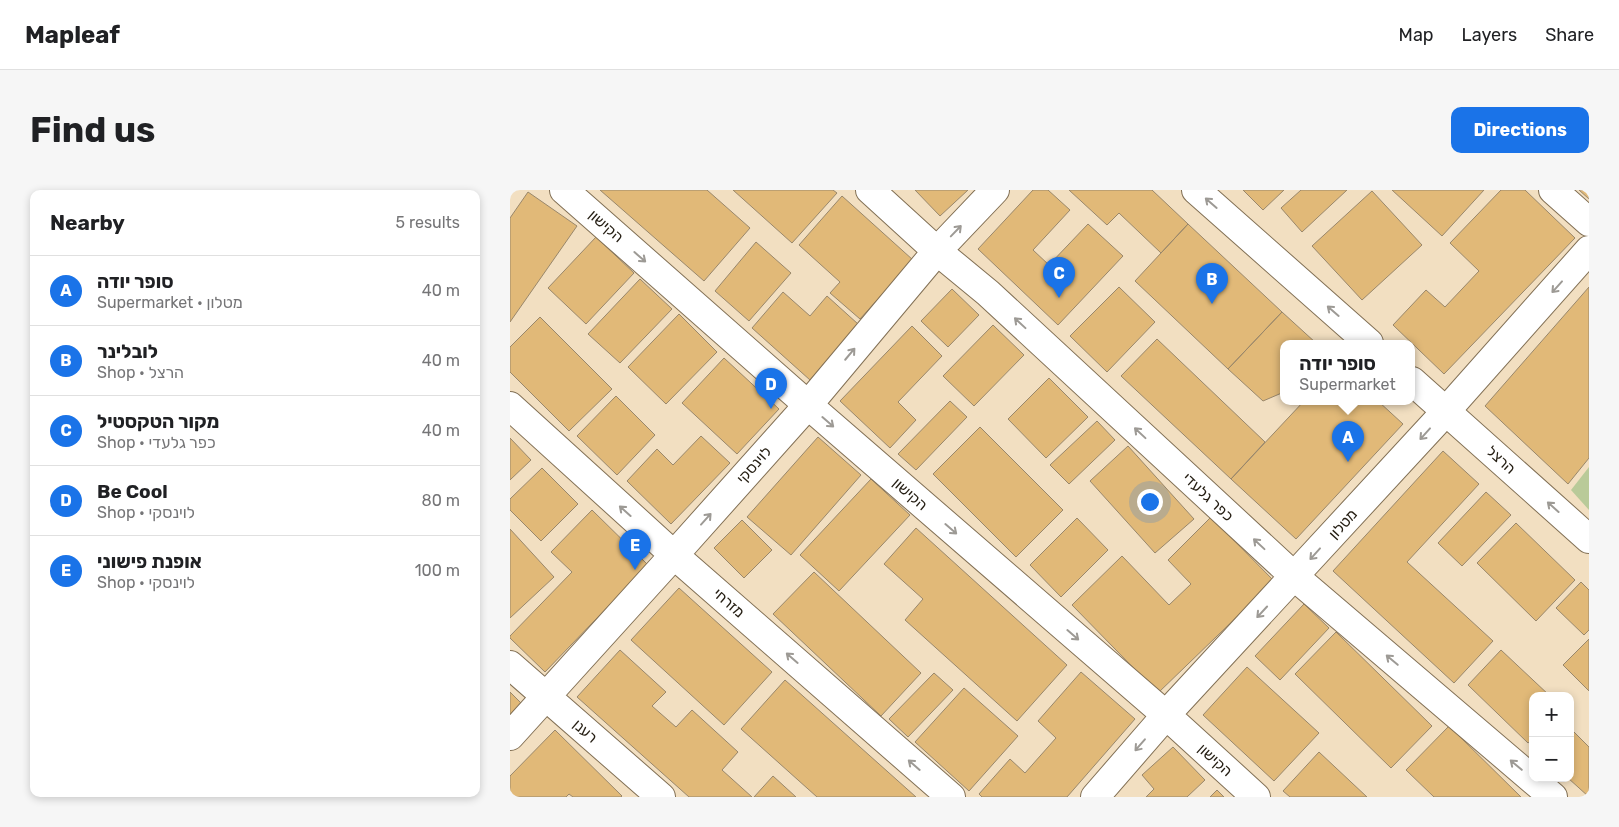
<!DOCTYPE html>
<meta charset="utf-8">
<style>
:root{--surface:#fff;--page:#f6f6f6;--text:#202124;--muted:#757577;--line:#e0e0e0;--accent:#1a73e8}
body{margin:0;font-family:Rubik,"Noto Sans Hebrew",sans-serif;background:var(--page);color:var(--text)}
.controls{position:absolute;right:15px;bottom:15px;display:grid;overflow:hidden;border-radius:10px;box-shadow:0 2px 8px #0003}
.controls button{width:45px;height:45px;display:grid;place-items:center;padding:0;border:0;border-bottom:1px solid var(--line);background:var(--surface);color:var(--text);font:25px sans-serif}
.you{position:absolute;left:639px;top:311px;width:18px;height:18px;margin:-12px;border:4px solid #fff;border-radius:50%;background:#1a73e8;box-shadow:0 0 0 8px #1a73e833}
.badge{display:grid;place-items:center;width:32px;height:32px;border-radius:50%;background:var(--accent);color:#fff;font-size:16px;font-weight:700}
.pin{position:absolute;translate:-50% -41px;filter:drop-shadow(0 1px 2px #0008)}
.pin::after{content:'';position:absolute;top:26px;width:18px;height:15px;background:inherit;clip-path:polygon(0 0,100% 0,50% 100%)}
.popup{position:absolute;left:770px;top:150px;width:135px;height:65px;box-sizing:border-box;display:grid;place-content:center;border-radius:10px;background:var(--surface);filter:drop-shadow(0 1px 4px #0005);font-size:16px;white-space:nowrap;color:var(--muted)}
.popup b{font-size:19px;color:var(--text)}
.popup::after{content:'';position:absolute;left:50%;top:100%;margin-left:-10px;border:10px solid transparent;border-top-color:var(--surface)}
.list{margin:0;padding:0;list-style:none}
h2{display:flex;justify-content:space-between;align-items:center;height:65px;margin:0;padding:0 20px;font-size:21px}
h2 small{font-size:16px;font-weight:400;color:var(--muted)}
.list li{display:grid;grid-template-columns:32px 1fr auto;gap:15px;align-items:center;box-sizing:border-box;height:70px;padding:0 20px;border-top:1px solid var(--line)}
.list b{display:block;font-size:19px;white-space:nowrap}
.list p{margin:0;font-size:16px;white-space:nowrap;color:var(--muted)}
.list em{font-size:16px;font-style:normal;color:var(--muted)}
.map{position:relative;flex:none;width:1079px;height:607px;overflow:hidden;border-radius:10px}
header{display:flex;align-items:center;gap:30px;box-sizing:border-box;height:70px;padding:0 25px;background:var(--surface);border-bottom:1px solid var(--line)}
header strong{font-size:24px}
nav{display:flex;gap:28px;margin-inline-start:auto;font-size:18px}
.intro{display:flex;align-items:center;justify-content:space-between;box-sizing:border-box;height:120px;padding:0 30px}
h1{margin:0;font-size:35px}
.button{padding:12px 22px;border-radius:10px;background:var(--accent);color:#fff;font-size:18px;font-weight:700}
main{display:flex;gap:30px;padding:0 30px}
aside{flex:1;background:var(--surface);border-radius:10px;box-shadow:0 2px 8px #0003}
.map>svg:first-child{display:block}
.green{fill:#b9ca99}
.building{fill:#e1b978;stroke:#99876b}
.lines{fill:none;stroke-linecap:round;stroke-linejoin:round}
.street-casing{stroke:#827055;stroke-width:30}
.secondary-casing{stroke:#827055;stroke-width:30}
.street{stroke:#fff;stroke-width:28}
.secondary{stroke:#fff;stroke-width:28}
.oneway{stroke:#9d9a95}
.labels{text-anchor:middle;stroke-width:5;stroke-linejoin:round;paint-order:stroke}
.street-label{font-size:15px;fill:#251e13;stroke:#fff}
</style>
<header>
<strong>Mapleaf</strong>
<nav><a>Map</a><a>Layers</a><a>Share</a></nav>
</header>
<div class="intro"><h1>Find us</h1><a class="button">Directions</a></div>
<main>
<aside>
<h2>Nearby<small>5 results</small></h2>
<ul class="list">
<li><span class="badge">A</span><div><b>סופר יודה</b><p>Supermarket · מטלון</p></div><em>40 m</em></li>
<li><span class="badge">B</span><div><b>לובלינר</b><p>Shop · הרצל</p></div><em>40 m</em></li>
<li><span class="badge">C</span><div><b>מקור הטקסטיל</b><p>Shop · כפר גלעדי</p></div><em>40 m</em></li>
<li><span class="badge">D</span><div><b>Be Cool</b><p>Shop · לוינסקי</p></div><em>80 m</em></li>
<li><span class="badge">E</span><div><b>אופנת פישוני</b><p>Shop · לוינסקי</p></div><em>100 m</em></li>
</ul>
</aside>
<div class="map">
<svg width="1079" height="607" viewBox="0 0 1079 607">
<rect width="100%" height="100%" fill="#f2dfc1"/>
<path class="green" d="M1079 277V320L1061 300Z"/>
<path class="building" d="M90 0H197L240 38 194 91Z
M223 0H323L327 3 282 53Z
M405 0H458L430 26Z
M523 0H538L560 20 523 60 539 75 578 34 613 66 548 135 468 59Z
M559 0H642L678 34 651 63 609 23 597 35Z
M733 0H774L753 20Z
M791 0H837L792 42 771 18Z
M882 0H974L932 46Z
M991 0H1015L1065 48 934 184 883 135 916 100 935 117 969 81 940 53Z
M1069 0H1079V9Z
M862 1 912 55 852 110 802 56Z
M18 2 67 36 0 132V28Z
M332 6 403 70 350 129 320 103 330 92 289 55Z
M678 34 772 122 718 179 625 91Z
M86 47 124 83 76 134 38 98Z
M246 52 281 83 239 131 205 101Z
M130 89 162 119 110 173 78 144Z
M609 97 645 132 597 182 560 146Z
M1079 97V268L1058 294 975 216Z
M442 99 469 125 438 157 411 131Z
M273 102 300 126 317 106 348 134 300 190 242 138Z
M772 122 806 153H774V202L753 211 718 179Z
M169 124 207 162 156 214 118 177Z
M30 127 102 199 59 241 0 182V157Z
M483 135 514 165 464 216 433 186Z
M402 136 432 166 388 212 406 230 380 258 330 211Z
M647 149 755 252 721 289 611 186Z
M214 168 269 219 227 264 172 213Z
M539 188 578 227 536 268 498 229Z
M106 206 145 245 107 285 67 246Z
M440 211 457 227 406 280 388 264Z
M794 211H868L893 234 786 349 721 289Z
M587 231 605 250 559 294 540 275Z
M470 237 553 320 506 367 423 284Z
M191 246 220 273 161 334 117 291 147 259 163 275Z
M308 247 351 285 281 365 237 327Z
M0 248 21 270 0 290Z
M618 256 684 329 645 363 580 291Z
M933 261 969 294 897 372 983 451 944 493 823 381Z
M32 278 68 314 31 351 0 320V309Z
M361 289 400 325 329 401 290 365Z
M976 302 1001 325 952 376 928 353Z
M82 320 138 375 35 482 0 448V446L62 382 41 362Z
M701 327 764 391 648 503 562 415 612 366 659 415 681 394 658 370Z
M567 328 598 360 551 407 520 375Z
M232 330 262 360 234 388 204 358Z
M1006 333 1065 390 1026 431 967 373Z
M406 338 557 475 507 531 395 430 413 409 374 374Z
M0 339 44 387 0 428Z
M304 382 411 483 371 526 263 424Z
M1071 392 1079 400V440L1074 445 1046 418Z
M169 398 262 482 214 535 121 450Z
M794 414 819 438 770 490 745 466Z
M826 442 922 536 881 578 785 484Z
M1079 449V501L1053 475Z
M110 460 156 502 142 516 166 537 182 520 228 562 212 580 242 607H179L67 507Z
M991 460 1040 506H1023V549L1018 553 958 495Z
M737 477 809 543 764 591 693 525Z
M571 482 625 529 557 607H472L469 604 500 569 515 583 546 548 528 531Z
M424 483 443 500 398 547 379 529Z
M275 490 406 607H307L231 539Z
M454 498 508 546 459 601 405 552Z
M0 502 13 515 0 527Z
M939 536 1011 607H924L896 580Z
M1060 538 1079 557V607L1058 588H1060Z
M45 540 112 606 111 607H63L59 604 56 607H0V586Z
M663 557 695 590 677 607H636L644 599 632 585Z
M809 562 857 607H780L773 601Z
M263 586 286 607H244Z
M707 600 714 607H700Z"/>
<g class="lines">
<defs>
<path id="street" d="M54 0 298 215 656 525 746 607
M360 0 427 61 478 103 785 387 1043 607
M1043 0 1079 32
M0 216 164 365 441 607
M0 475 151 607
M0 546 164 365 298 215 427 61 485 0
M585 607 664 516 928 230 1079 60"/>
<path id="secondary" d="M686 0 859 153
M902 191 1079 349"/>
</defs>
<use href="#street" class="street-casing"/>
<use href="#secondary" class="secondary-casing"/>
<use href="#street" class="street"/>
<use href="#secondary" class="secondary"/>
</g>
<defs><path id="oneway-shaft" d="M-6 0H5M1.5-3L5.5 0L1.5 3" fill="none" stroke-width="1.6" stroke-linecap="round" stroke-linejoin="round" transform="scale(1.25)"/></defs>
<g class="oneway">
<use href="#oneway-shaft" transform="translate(701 13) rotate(-139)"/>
<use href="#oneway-shaft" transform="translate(446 41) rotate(-46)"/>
<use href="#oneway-shaft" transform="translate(130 67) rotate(41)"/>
<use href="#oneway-shaft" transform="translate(1047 97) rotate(132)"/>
<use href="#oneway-shaft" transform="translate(823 121) rotate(-139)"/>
<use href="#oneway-shaft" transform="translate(510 133) rotate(-137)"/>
<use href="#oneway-shaft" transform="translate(340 164) rotate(-50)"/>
<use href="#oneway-shaft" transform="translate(318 232) rotate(41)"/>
<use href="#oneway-shaft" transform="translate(630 243) rotate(-137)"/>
<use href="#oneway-shaft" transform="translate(915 244) rotate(132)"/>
<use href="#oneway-shaft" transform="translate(1043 317) rotate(-138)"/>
<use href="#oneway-shaft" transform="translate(115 321) rotate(-138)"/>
<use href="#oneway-shaft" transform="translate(196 329) rotate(-48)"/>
<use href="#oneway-shaft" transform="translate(441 339) rotate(41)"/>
<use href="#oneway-shaft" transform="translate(749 354) rotate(-137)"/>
<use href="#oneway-shaft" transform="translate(805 364) rotate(132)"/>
<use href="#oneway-shaft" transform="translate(752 422) rotate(133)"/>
<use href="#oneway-shaft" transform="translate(563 445) rotate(41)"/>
<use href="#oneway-shaft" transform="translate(282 468) rotate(-139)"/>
<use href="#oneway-shaft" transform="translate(882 470) rotate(-140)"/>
<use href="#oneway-shaft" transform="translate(630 555) rotate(131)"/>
<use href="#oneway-shaft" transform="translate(404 575) rotate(-139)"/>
<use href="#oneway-shaft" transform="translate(1006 575) rotate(-140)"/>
</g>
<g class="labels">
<g class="street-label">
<text transform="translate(96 36) rotate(41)" y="5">הקישון</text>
<text transform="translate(991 270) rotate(42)" y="5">הרצל</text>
<text transform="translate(244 275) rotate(-48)" y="5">לוינסקי</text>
<text transform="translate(400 304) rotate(41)" y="5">הקישון</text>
<text transform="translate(698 307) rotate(43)" y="5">כפר גלעדי</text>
<text transform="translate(833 334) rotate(-48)" y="5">מטלון</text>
<text transform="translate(219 413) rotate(41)" y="5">מזרחי</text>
<text transform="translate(75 541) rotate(41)" y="5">רענן</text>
<text transform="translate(705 570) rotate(42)" y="5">הקישון</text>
</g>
</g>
</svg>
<div class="controls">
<button>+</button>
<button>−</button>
</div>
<div class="you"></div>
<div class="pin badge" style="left:838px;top:272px">A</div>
<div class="popup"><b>סופר יודה</b>Supermarket</div>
<div class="pin badge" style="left:702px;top:114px">B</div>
<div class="pin badge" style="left:549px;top:108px">C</div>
<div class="pin badge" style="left:261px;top:219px">D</div>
<div class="pin badge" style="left:125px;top:380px">E</div>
</div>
</main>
